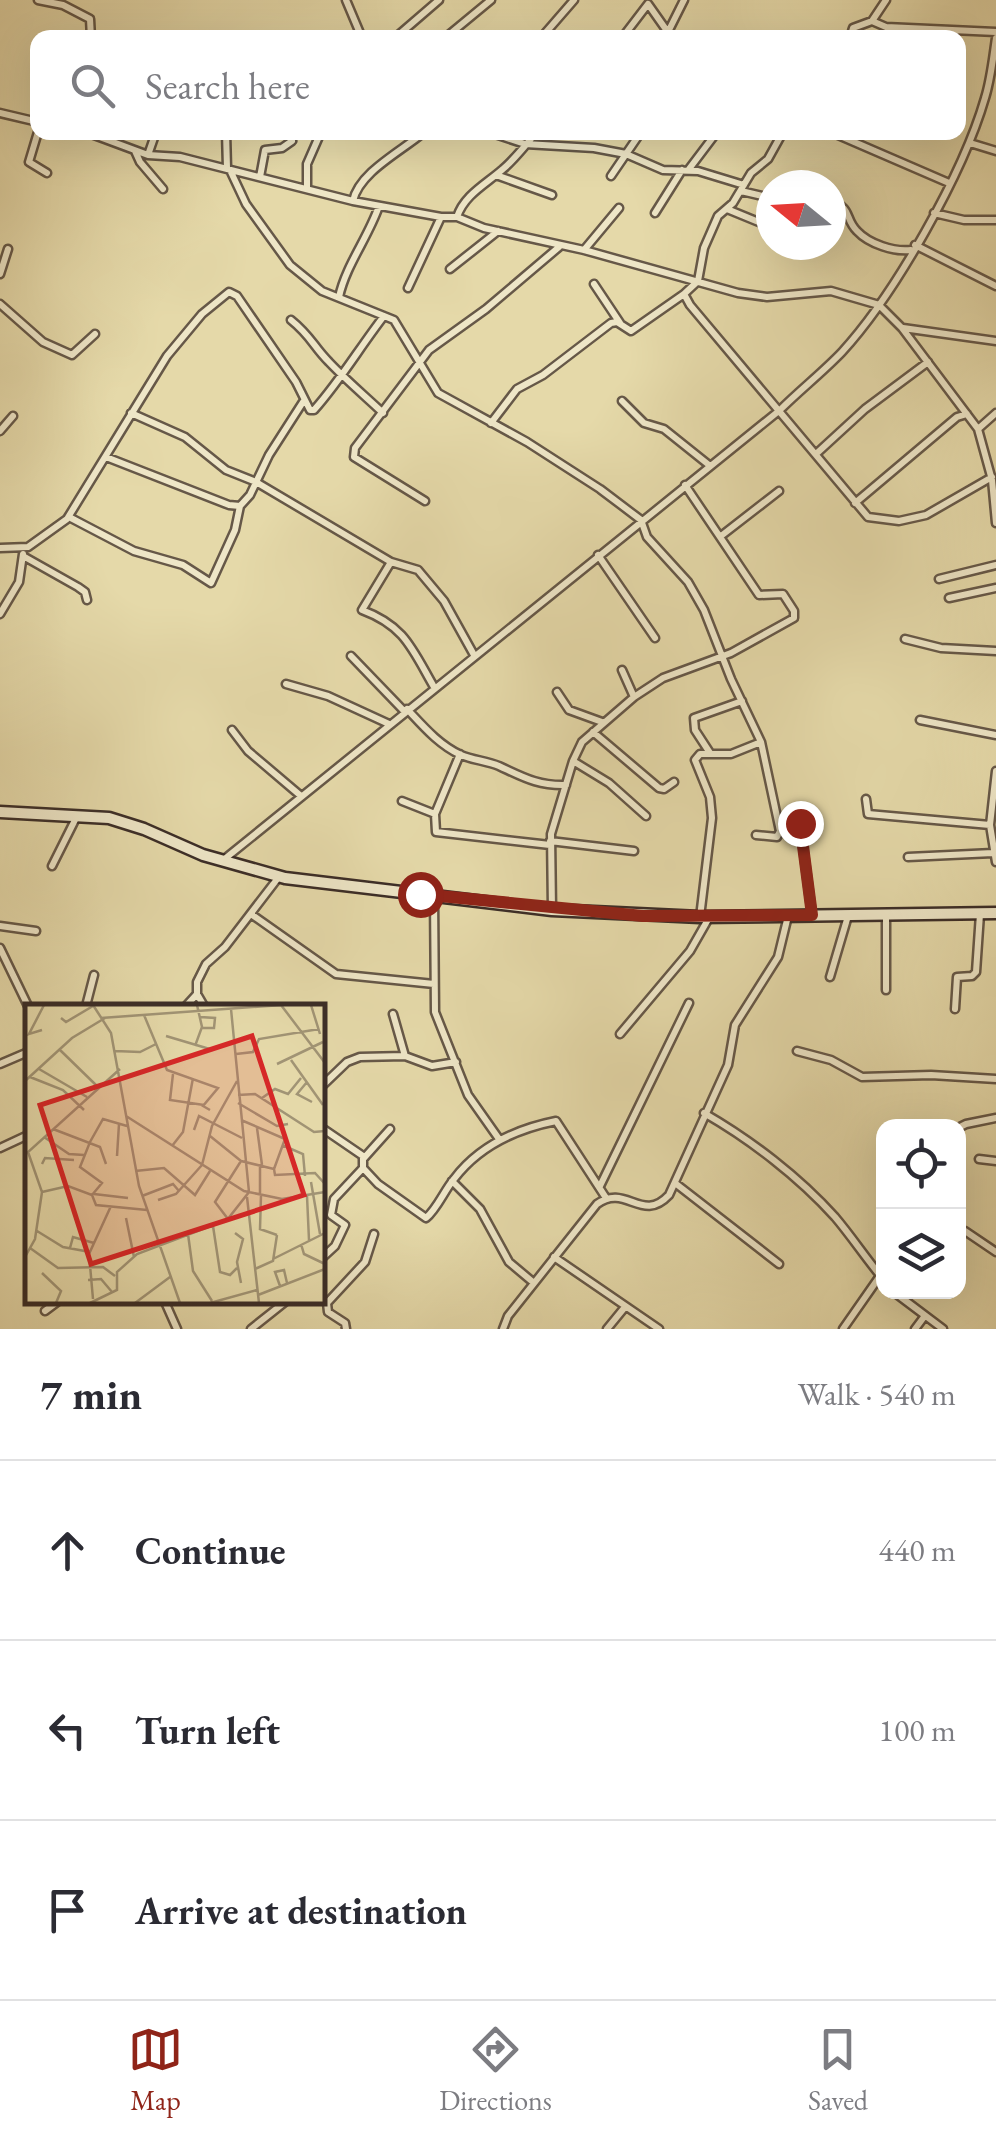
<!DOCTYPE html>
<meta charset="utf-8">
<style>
:root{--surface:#fff;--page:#f2f2f3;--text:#2b2b33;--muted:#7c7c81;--line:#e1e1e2;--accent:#8f2418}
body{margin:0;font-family:"EB Garamond",serif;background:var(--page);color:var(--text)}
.controls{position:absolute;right:30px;bottom:30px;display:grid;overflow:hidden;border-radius:20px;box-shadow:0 10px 40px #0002}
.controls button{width:90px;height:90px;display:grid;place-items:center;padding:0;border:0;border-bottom:2px solid var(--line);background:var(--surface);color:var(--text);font:50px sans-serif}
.compass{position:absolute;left:756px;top:170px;width:90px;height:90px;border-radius:50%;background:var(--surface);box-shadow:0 10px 40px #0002;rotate:288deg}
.stop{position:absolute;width:30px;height:30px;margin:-22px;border:8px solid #8f2418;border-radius:50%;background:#fff}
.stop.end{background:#8f2418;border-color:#fff;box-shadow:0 2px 10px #0008}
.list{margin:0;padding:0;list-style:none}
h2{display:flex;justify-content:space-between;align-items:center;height:130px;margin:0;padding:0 40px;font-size:42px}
h2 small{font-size:32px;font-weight:400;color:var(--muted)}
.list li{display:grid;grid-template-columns:65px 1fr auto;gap:30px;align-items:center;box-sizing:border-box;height:180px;padding:0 40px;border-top:2px solid var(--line)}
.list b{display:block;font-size:38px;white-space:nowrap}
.list em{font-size:32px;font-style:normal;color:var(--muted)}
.icon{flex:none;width:55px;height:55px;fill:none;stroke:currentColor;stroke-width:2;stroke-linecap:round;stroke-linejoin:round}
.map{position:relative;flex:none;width:996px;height:1329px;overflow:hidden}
.search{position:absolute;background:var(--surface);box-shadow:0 10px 40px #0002;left:30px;right:30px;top:30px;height:110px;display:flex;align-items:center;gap:25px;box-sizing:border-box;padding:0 35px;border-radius:20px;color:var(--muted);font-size:38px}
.sheet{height:670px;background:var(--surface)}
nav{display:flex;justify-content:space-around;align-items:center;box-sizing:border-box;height:140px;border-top:2px solid var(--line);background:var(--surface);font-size:28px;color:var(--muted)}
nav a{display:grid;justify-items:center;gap:5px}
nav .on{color:var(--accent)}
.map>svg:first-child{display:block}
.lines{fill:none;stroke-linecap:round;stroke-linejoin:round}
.street-casing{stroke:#665848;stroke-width:11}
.secondary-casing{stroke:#3b2d27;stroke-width:15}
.street{stroke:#eee6c7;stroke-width:6}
.secondary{stroke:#eee6c7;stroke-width:10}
.route{stroke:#8f2418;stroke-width:12}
.inset-road{fill:none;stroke:#a19475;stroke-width:2.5}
.view{fill:#d62828;fill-opacity:0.15;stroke:#d62828;stroke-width:5}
.inset-edge{fill:none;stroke:#3b2d27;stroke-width:5}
</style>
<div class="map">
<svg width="996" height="1329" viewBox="0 0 996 1329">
<rect width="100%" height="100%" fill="#e5d9a9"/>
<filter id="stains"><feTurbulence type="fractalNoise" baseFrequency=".002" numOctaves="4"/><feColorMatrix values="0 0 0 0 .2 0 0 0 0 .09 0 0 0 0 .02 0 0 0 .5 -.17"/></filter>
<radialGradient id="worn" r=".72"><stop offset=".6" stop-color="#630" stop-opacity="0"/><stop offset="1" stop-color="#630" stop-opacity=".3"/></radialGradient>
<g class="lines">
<defs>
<path id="street" d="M38 0 63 5 90 19 91 38
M346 0 362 38
M872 21 886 27 996 32
M668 32 684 0
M395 38 439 0
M445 38 491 0
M541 38 574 0
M622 38 648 4 672 38
M850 38 853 28 872 21 886 0
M0 113 38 122
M38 132 29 162 47 173
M86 132 148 155 180 157 353 201 441 217H457L484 228 584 250 738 293 767 297 831 291 879 305 902 328 978 429 992 480 996 523
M226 132 227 168
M489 132 525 144 594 148 626 154 663 170 698 171 744 185
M783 132 768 159 751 173 733 203 718 216 704 248 698 281 684 294 690 305 868 517 899 521 926 515 992 477
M831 132 949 183
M970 143 996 151
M135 151 140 162 163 189
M148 155 156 132
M689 169 717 132
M230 170 246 204 290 265 322 291 394 320 438 393 527 442 600 489 641 520 647 537 688 582 704 610 731 679 761 742 780 831 777 837 756 835
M496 175 552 195
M611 176 641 132
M260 177 265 150 282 148 292 141 287 132
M307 189V164L321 132
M741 191 771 198
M353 201C359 172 402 151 424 132
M831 201C853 209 844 218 857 231 869 244 894 252 911 250
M727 209 771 227
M655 213 682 170
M934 213 964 220H996
M457 217C464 195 486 184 503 169 515 159 526 144 537 132
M915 245 996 286
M584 250 619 208
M450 269 498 231
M0 274 8 249
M594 284 620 323
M408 288 441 217
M339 297C346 265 368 238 379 206
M0 304 43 342 72 355 95 334
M291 320C311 336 313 346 329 362 346 380 365 396 383 413
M903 328 996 341
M622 401 644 423 664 429 709 465
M131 413 185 437 226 470 256 482 391 562 418 570 444 601 474 655
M491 423 517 389 543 375 611 323 617 322 631 331 684 294
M978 429 996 413
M0 431 13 416
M816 454 865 409 928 362
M106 457 229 505 240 506
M425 501 354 457 355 448 429 350 486 309 559 247
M855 503 957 417 967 414
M69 517 134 551 183 565 211 583 235 530 240 506 250 495 269 455 303 402
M721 536 779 491
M0 548 28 547 67 519 167 356 202 314 229 292 237 296 296 382 310 410H314C340 381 360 347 384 316
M598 555 655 638
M23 556 78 587 85 592 87 600
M391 562 362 610C405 626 412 649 434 687
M939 579 996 565
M949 598 996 588
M0 614 19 582 23 554
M905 639 941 648 996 651
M351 656 404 711
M622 670 634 697
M286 684 328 696 389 724
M557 692 569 710 602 722
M407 709C423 726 439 745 461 755 473 760 487 761 499 766 523 777 538 786 566 785
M920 720 996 735
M232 730 248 751 301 796
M593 732 659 788 664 789 674 782
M710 753 695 730 694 718 742 701
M460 754 435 814 436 832 550 845
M573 761 609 783 646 816
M996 771 990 825 996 862
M866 799 868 814 990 825
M402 801 435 814
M800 823 812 915
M550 841 634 851
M908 857 993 853
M222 861 780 410C800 390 823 372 842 352 895 294 963 174 985 98 991 79 993 58 996 38
M52 866 77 816
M434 897 435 1012 468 1095 499 1139
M552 910 551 834 573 761 582 742 634 697 663 678 731 653 794 618V611L783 594 759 595 685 485
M251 914 336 974 434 984
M700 917 712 818 710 797 695 760 700 754H731L761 742
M0 926 36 931
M0 948 28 1006
M830 977 848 916
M886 990V915
M86 1006 94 975
M186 1006 197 994
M204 1006 197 994V982L206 964 225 947 278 878
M955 1009 957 977 972 976 976 972 980 914
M393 1014 405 1056
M620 1034 690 951 710 916
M797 1051 831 1060 862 1077 931 1075 996 1079
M0 1064 28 1052
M322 1086 347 1062 360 1057 405 1056 432 1066 456 1062
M704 1113C751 1140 799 1177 835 1217 852 1237 867 1260 884 1280
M322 1128 363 1156V1168L378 1184 426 1218C437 1209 444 1191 454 1179 479 1146 516 1129 556 1121L606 1198
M958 1128 966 1124 996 1118
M0 1148 28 1135
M364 1158 390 1129
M979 1159 996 1161
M452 1181 480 1209 509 1262 534 1283
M675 1183 779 1264
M600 1186 689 1003
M965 1231 996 1252
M554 1257 659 1329
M322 1258 335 1246 345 1225 331 1215 334 1199 363 1168
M894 1292 943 1329
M165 1302 177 1329
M45 1311 57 1302
M251 1329 285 1302
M346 1329 345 1323 328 1312 327 1303 365 1262 374 1234
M503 1329 508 1316 597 1204C626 1183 642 1224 669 1195L728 1065 735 1025 778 957 788 916
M607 1329 625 1307
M843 1329 880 1276
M915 1329 924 1317"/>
<path id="secondary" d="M0 812 109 818 144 829 203 855 285 878 552 910 700 917 996 913"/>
</defs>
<use href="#street" class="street-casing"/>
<use href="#secondary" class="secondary-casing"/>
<use href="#street" class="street"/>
<use href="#secondary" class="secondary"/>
</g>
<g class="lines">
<path class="route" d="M420 894 643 916 812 915 800 823"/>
</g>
<g transform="translate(25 1004)">
<rect width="300" height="300" fill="#e5d9a9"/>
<path class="inset-road" d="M68 1 86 29 114 182 155 299M256 1 300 59M286 1 295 30M119 11 142 66 193 84 178 102 185 106M175 13 190 14 189 24H177M36 14 41 18 68 2M76 14 257 1M17 26 4 30 19 1M141 32 188 46M170 42 177 23 172 1M34 45 73 83M90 47 115 48 131 40M211 50 228 48 234 35 294 25M266 56 298 101M252 60 298 38M14 65 62 93M148 70 145 96 179 101M5 73 38 86 59 106M0 77 47 34 80 14M282 78 272 90 287 98M213 91 230 90 289 128 300 127M237 94 250 85 263 90 276 74M213 99 252 122 263 120M101 112 219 187 257 195 300 188M216 116 260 135 249 165M232 124 237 161M28 125 75 143 81 160M169 126 174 112 217 134M185 132 216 157M19 133 44 150 59 151M257 141 278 150 280 172M147 142 158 128 168 74M92 152 94 120M17 160 20 154 49 156M110 167 139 164 170 191 185 167M286 178 295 230M17 188 43 182 67 191 71 201 122 206M69 190 103 194M67 191 77 179 55 163 65 138 78 115 102 122M235 191V160M236 191 235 225 252 231M117 192 148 180 154 187M282 192 284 236M222 193 234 299M133 196 151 190 177 161 187 122 212 77M101 214 109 253M203 215 190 198 216 157 249 165 250 171 290 169 300 180M188 222 195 268 205 271 212 264M12 227 38 243 65 248M210 229 218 235 212 258 216 279M163 230 168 267 187 297M276 240 279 250 300 260M5 244 33 264 78 263 90 272M45 244 48 233 69 239M0 253 10 235 17 188 3 148 95 65M248 255 300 229M230 265 248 257 252 231M17 269 36 287 31 299M63 276 76 275 87 288M255 282 250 268 259 266 262 279M233 291 300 265V236M68 295 64 250 86 202M65 299 92 286V268L112 250 202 216 224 188 206 5M110 299 145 273M185 299 232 286"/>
<path class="view" d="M227 32 279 191 66 260 15 101Z"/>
<rect width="300" height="300" class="inset-edge"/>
</g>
<rect width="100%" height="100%" filter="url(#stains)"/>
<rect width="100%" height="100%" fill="url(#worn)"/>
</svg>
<div class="controls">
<button><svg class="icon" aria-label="locate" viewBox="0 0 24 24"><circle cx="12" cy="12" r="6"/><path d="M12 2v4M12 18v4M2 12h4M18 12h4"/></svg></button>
<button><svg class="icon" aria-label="layers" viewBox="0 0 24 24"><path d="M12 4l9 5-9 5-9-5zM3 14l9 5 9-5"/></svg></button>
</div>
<svg class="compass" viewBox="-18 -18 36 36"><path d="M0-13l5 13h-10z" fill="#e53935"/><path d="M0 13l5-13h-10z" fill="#7c7c81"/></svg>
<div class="stop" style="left:420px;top:894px"></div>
<div class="stop end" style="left:800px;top:823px"></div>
<div class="search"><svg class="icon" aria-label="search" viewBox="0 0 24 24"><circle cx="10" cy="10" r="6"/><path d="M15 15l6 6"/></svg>Search here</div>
</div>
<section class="sheet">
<h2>7 min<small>Walk · 540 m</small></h2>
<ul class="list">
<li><svg class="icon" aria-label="ahead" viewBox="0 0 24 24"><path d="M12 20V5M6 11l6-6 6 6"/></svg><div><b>Continue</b></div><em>440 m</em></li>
<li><svg class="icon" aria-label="left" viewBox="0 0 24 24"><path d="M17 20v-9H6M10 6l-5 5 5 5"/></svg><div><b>Turn left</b></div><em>100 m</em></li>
<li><svg class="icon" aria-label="arrive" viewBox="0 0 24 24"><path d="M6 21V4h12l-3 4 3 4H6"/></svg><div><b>Arrive at destination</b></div></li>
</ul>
</section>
<nav>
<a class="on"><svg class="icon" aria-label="map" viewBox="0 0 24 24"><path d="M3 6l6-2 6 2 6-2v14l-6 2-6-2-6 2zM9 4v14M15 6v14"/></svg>Map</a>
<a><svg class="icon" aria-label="directions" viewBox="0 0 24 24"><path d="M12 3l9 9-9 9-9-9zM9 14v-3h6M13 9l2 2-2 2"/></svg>Directions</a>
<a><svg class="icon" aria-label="saved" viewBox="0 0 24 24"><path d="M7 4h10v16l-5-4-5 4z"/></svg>Saved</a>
</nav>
